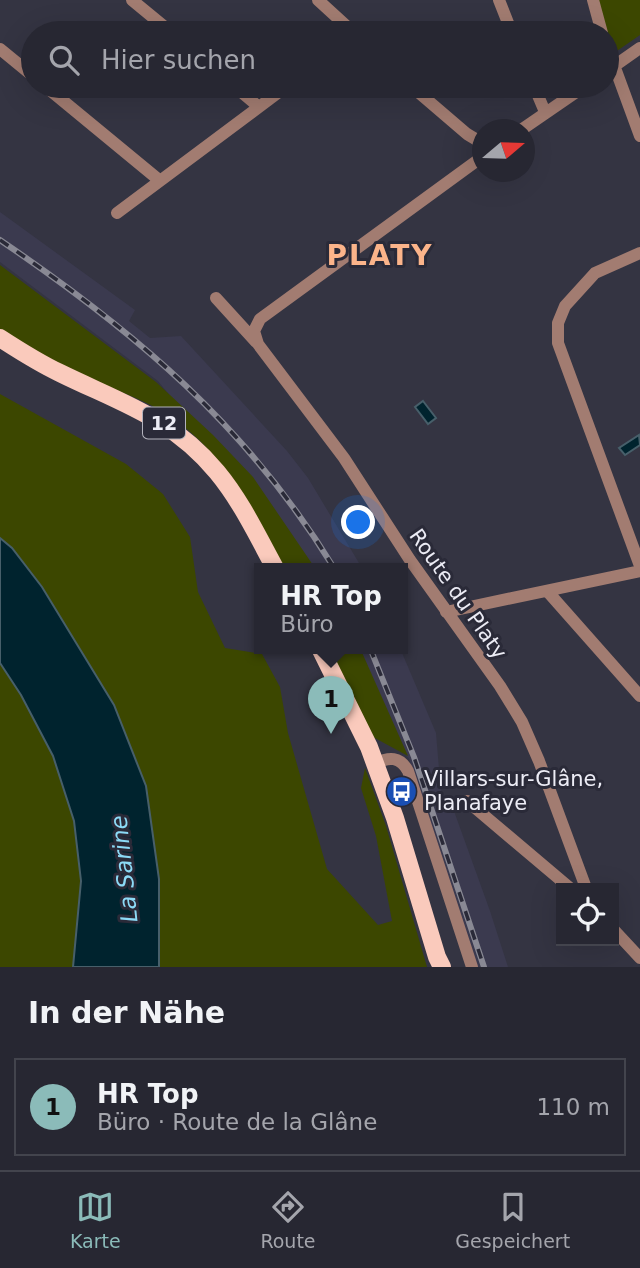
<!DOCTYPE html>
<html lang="de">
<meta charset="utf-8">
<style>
:root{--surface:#272732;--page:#33333e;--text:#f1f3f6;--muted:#a4a5ac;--line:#43444d;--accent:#8bbbb9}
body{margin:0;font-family:"DejaVu Sans",sans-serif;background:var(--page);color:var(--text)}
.controls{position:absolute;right:21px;bottom:21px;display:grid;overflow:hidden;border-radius:0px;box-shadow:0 7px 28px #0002}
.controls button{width:63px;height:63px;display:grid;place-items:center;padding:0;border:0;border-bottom:2px solid var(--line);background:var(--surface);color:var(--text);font:35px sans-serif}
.compass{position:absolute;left:472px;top:119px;width:63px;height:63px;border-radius:50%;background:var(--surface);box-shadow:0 7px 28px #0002;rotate:71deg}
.you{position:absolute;left:359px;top:523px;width:24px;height:24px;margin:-18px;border:5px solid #fff;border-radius:50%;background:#1a73e8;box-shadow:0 0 0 10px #1a73e833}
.badge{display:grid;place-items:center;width:46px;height:46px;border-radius:50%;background:var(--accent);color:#111;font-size:23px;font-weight:700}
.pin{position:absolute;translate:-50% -58px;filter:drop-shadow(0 2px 4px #0008)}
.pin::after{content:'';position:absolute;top:37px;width:24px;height:21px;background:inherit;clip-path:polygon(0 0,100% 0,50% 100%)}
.popup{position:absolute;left:254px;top:563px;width:154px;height:91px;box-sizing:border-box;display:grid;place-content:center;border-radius:0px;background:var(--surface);filter:drop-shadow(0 2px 5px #0005);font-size:23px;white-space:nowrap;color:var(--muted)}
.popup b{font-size:26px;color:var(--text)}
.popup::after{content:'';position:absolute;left:50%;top:100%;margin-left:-14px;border:14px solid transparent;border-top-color:var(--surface)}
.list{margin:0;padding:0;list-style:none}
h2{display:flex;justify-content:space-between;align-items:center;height:91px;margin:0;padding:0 28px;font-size:30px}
h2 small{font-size:23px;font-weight:400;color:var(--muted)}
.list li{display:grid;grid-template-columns:46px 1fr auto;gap:21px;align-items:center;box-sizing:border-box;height:98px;margin:0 14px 14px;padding:0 14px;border:2px solid var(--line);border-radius:0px}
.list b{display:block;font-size:26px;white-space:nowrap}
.list p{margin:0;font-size:23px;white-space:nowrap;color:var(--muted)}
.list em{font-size:23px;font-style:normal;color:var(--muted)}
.icon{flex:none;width:38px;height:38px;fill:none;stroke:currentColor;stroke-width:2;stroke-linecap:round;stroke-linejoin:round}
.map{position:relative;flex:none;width:640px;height:967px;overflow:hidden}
.search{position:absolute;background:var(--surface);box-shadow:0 7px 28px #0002;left:21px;right:21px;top:21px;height:77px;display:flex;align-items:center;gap:18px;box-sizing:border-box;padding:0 24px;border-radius:38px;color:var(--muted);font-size:26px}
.sheet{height:203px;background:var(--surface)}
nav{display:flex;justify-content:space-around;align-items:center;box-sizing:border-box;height:98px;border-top:2px solid var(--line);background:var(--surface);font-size:19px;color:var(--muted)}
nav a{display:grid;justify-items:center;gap:4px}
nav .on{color:var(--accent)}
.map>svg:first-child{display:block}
.built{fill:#3b3a4f}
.green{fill:#3c4700}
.water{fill:#00232e;stroke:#475f6a;stroke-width:2}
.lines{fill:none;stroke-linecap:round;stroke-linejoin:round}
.street{stroke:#a27c71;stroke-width:12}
.primary{stroke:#facabc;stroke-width:18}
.rail-casing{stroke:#898994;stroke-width:6}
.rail{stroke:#2a2a38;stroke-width:3.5;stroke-dasharray:10;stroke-linecap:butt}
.labels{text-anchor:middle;stroke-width:6;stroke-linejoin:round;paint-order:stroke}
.shield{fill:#2a2a38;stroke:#b2b2bc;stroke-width:2}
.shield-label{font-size:19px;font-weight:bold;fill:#ececf5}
.street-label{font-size:21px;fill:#ececf5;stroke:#2a2a38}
.poi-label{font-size:21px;fill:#ececf5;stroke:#2a2a38;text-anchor:start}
.water-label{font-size:23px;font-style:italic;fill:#8cdaf6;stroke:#2a2a38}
.district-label{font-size:28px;font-weight:bold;letter-spacing:2px;fill:#fbb48a;stroke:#2a2a38}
</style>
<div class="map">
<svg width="640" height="967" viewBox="0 0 640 967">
<rect width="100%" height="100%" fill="#343442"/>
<path class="built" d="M0 212 135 310 129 321 150 338 181 336 287 451 308 478 362 568H291L254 499 158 381 0 262Z
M334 648H400L436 733 441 793 450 800 490 911 508 967H477L409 759Z"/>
<path class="green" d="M596 0H640V35L614 53Z
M0 265 156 382 213 435 253 477 315 568H284C254 512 223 451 168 415 140 397 106 387 75 372 50 360 25 345 0 331Z
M0 394 126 464 163 494 190 537 198 592 225 648 262 654 280 687 288 733 327 869 378 925 392 921 376 836 361 788 365 768 386 826 427 967H159V879L146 786 114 705 42 587 12 548 0 538Z
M327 648H360L408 756 373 737Z
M0 663 21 695 53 756 74 821 81 881 73 967H0Z"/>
<path class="water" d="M423 401 436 418 428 424 415 407Z
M639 435 640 445 625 455 619 448Z
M0 538 12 548 42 587 114 705 146 786 159 879V967H73L81 881 74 821 53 756 21 695 0 663Z"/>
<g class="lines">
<path class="street" d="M132 0 172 33
M318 0 354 33
M499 0 512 33
M593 0 602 33
M607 46 640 136
M0 49 33 76
M610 69 640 48
M45 86 159 180
M234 86 259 107
M411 86 467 134 482 143
M534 86 545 112
M521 130 585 86
M482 157 260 319 254 331 258 344 344 458 410 560 500 686 522 722 539 761 586 888
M117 213 287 86
M640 253 595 273 565 306 558 323V343L640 566
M216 298 256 342
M548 592 640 696
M446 612 640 571
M375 763C389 757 400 756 408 771L472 967
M467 801 570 888
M614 930 640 958"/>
<path class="primary" d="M0 338C20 351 39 363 60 373 121 403 171 417 217 472 241 501 257 535 275 568
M320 648 369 747 395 818 437 957 442 967"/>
<defs>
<path id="rail" d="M0 240C137 333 247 426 334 568
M370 648 414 757 484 967"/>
</defs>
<use href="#rail" class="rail-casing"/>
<use href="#rail" class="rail"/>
</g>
<defs>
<symbol id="bus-disc" viewBox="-11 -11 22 22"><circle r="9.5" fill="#1a4fb4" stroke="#2a2a38"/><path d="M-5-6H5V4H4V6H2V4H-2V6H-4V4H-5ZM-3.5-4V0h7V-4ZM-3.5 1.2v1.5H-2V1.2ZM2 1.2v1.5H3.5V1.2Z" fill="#fff"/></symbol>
</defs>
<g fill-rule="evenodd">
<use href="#bus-disc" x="384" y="774" width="35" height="35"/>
</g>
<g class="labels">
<rect class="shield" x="143" y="407.5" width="42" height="31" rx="5"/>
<g class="shield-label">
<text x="164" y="430">12</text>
</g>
<g class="street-label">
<text transform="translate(458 594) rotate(55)" y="7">Route du Platy</text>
</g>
<g class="poi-label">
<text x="424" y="786">Villars-sur-Glâne,<tspan x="424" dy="24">Planafaye</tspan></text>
</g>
<g class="water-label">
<text transform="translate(124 869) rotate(-96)" y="8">La Sarine</text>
</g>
<g class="district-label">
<text x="380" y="265">PLATY</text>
</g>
</g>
</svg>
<div class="controls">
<button><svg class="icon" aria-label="locate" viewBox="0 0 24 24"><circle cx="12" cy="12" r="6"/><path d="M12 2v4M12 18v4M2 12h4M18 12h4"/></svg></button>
</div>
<svg class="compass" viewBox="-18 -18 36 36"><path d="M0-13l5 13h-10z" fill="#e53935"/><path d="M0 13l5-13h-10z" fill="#a4a5ac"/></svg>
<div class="you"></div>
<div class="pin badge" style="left:331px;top:734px">1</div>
<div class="popup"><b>HR Top</b>Büro</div>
<div class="search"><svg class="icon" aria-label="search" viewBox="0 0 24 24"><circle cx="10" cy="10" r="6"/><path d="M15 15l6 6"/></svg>Hier suchen</div>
</div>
<section class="sheet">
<h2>In der Nähe<small></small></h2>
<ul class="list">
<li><span class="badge">1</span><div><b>HR Top</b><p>Büro · Route de la Glâne</p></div><em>110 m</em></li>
</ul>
</section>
<nav>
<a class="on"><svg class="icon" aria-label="map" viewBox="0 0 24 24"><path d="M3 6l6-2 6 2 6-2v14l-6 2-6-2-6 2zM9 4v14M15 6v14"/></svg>Karte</a>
<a><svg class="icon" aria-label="directions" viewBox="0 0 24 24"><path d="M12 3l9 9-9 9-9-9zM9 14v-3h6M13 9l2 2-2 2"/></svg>Route</a>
<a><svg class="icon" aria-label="saved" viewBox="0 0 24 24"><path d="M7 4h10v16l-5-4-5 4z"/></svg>Gespeichert</a>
</nav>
